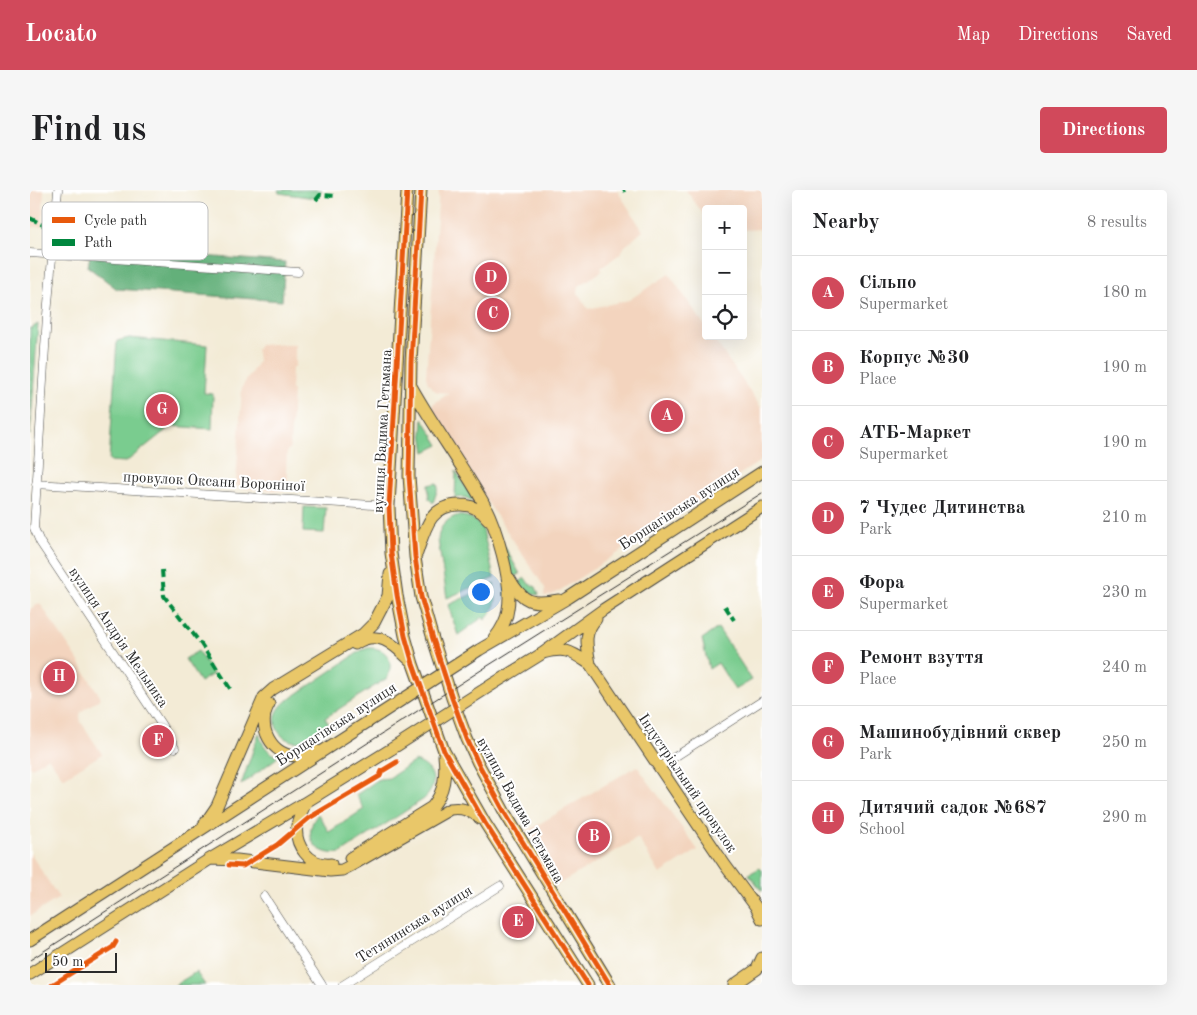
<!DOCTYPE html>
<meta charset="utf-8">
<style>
:root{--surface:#fff;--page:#f6f6f6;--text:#202124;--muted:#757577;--line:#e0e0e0;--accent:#d1495b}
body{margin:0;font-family:"Old Standard TT",serif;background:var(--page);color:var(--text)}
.controls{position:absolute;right:15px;top:15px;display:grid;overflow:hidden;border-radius:5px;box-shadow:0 5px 20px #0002}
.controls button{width:45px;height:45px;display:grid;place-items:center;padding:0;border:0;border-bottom:1px solid var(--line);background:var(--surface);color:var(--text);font:25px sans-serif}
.scale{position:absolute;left:15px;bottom:12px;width:72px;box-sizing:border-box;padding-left:5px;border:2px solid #2b2b2b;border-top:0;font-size:14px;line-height:18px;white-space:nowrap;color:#2b2b2b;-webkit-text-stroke:4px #fff;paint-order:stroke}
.you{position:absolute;left:450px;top:401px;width:18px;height:18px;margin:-12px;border:4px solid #fff;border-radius:50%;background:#1a73e8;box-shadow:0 0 0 8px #1a73e833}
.badge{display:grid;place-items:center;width:32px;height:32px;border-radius:50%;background:var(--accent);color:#fff;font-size:16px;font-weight:700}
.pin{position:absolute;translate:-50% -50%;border:2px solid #fff;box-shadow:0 1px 5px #0006}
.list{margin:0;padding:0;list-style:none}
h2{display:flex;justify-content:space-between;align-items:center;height:65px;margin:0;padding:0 20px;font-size:21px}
h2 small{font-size:16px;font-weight:400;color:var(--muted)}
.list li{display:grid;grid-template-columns:32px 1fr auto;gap:15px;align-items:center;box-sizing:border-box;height:75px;padding:0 20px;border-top:1px solid var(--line)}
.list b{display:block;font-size:19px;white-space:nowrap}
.list p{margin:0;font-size:16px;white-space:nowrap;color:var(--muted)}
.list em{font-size:16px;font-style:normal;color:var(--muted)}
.icon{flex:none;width:28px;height:28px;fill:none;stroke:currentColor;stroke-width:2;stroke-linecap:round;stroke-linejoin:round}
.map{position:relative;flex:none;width:732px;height:795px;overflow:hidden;border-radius:5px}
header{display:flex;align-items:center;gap:30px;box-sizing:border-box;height:70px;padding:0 25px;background:var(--accent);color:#fff}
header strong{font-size:24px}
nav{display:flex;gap:28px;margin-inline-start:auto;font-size:18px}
.intro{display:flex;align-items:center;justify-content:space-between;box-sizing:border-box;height:120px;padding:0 30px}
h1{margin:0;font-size:35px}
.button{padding:12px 22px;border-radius:5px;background:var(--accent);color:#fff;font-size:18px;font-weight:700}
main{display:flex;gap:30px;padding:0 30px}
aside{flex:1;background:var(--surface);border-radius:5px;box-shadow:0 5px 20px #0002}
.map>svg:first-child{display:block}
.built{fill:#f3d4be}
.green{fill:#7acc8f;stroke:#527c5d}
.forest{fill:#63b07a;stroke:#476e52}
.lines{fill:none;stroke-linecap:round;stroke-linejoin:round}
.minor-casing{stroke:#494845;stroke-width:9}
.primary-casing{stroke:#494845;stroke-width:13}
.minor{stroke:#fff;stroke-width:8}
.primary{stroke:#e9c769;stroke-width:11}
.tram{stroke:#2b2b2b;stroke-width:1}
.primary-bridge-casing{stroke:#494845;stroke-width:13;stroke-linecap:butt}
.primary-bridge{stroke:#e9c769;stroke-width:11}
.quiet{stroke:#00873e;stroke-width:4;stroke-dasharray:8 4;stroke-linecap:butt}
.cycleway-casing{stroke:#fff;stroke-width:8}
.cycleway{stroke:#e8590c;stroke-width:5}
.labels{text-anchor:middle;stroke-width:4;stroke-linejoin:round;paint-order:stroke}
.street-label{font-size:15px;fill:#2b2b2b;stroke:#fff}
.key{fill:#fff;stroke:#bfbfbf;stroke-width:1}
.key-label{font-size:14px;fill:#2b2b2b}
</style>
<header>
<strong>Locato</strong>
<nav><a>Map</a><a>Directions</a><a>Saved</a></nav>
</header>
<div class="intro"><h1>Find us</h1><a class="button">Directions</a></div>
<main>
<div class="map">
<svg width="732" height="795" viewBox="0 0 732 795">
<rect width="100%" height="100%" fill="#fff"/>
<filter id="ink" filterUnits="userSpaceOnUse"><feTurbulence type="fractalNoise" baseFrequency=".02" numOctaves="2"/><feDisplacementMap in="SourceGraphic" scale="10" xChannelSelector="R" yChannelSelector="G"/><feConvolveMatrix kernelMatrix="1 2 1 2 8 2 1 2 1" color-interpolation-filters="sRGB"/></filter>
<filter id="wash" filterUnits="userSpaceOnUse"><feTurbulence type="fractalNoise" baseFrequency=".0096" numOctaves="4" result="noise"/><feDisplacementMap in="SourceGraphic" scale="20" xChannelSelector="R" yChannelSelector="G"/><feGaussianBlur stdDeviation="1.12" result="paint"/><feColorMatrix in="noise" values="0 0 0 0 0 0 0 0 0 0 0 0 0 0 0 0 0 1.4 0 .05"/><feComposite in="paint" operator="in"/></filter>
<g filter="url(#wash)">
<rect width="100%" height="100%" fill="#f3ebd6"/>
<path class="built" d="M0 0H14L12 37H0Z
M409 0H587L613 41 595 56 591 63 571 78 572 81 549 96 548 103 558 119 599 110 639 84 676 137V146H682L732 219V270L526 403 521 405 515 406 514 405 515 398 438 283 401 222 403 214 419 203 407 202 402 198 398 193 396 187Z
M656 0H732V39L713 40V19H676V28Z
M241 154 265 155V177H262L261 200H263L260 259 257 260 256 282H258L257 299 252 301 210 298 206 294 212 197 228 172 227 160 230 155Z
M10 413 24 435 46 467 71 508 52 521 50 525 51 532 72 564 33 588 18 567 2 578 0 576V419Z
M607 576 668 660 630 684 608 648 527 695 499 640Z
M0 663 29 708 0 726Z"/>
<path class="green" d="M248 0H292L285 8 249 3Z
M8 134 0 245V139Z
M99 148 177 155 174 203 183 204 182 239 141 236 96 272 79 271 87 151Z
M393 229 409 255 395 262 392 243Z
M426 281 445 312 434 307 425 308Z
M407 293 408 298 403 313 399 309 398 295Z
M274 317 296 318 294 343 273 342Z
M426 326C438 325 446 329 453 340L464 388 417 408 408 350C409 338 414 331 426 326Z
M472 352 490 384 482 388Z
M495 388 499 394 506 397 509 405C499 404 493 401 486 395Z
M464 394C468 410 466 418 455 430L453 427 428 445 418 415Z
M688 438 722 490 705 500 688 473 679 479 672 449Z
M338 458C357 457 365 471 357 488L295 528 299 534C291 540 282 549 272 551 257 555 242 541 246 526 247 520 251 516 255 512L332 460Z
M168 461 183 484 170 492 155 469Z
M229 543C232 555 237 561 248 567L211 595Z
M385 571C405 577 409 595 394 609L311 663C285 667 271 645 288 624L299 642 334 619 326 605 349 589 359 588Z
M730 678 732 680V701L719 684Z
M166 782 175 795H145Z"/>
<path class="forest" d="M61 58 255 72 252 111 87 99 58 77Z"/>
</g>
<g filter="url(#ink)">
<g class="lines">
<defs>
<path id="minor" d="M28 0 17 125 4 338 10 352 131 534 145 558
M0 63 268 82
M6 294 359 316
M629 577 732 511
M234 706 292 795
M313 795 470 696"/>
<path id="primary" d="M377 0 359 316 361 363 367 405 375 446 383 474 414 561 455 633 558 795
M391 0 381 172 379 286 385 367 391 407 403 449 422 508 437 549 448 573 475 623 580 795
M381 196C403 236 431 273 453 312 466 336 483 392 478 419 477 430 471 440 464 449
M387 363C395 339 400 314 431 315 442 315 451 320 458 329
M479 388C493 413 502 415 529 410
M325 454C350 438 365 456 382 472
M449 460 538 408 732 282
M513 463C536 457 540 461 560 474L695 675 726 717 732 729
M560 474C557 456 553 443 566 429
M463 494 513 463 574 419 732 317
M239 514C226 536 241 566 268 566 274 565 281 563 287 561
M276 612C273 619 269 627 267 635 264 655 279 676 301 674
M174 635 187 616 234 507 243 499 333 444 344 433 358 406 360 384
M320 668 402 617C415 601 416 585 414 565
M180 669 207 670 300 681 312 680 322 675 420 619C433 617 441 621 451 629
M0 750 350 524
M0 784 180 669 276 612 363 558
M704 795 727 779 732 768"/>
</defs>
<use href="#minor" class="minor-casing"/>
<use href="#primary" class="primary-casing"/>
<use href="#minor" class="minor"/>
<use href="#primary" class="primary"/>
<path class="tram" d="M0 770 456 477 732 303"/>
<defs>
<path id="primary-bridge" d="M350 524 449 460
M363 558 463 494"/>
</defs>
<use href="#primary-bridge" class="primary-bridge-casing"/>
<use href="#primary-bridge" class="primary-bridge"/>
<path class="quiet" d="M593 1 595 0
M286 10 290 5 307 6
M0 28 15 36
M132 380 134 406 171 454 201 500
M695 416 704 430"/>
<defs>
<path id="cycleway" d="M377 0 359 316 361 363 367 405 375 446 383 474 414 561 455 633 558 795
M391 0 381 172 379 286 385 367 391 407 403 449 422 508 437 549 448 573 475 623 580 795
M199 675 213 676 221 671 247 655 279 628 350 586 352 581 367 572
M22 795 83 757 86 752"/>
</defs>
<use href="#cycleway" class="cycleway-casing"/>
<use href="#cycleway" class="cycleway"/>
</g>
</g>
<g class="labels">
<g class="street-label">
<text transform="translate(352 241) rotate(-87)" y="5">вулиця Вадима Гетьмана</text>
<text transform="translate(184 291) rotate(3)" y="5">провулок Оксани Вороніної</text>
<text transform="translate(649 318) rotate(-33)" y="5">Борщагівська вулиця</text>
<text transform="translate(89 447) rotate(56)" y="5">вулиця Андрія Мельника</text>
<text transform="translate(306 534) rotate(-33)" y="5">Борщагівська вулиця</text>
<text transform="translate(658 593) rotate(56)" y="5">Індустріальний провулок</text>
<text transform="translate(491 620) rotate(61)" y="5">вулиця Вадима Гетьмана</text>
<text transform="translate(384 734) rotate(-32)" y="5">Тетянинська вулиця</text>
</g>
</g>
<rect x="12" y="12" width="166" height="58" rx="8" class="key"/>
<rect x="22" y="27" width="23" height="6" fill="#e8590c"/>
<rect x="22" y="49" width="23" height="7" fill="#00873e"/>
<g class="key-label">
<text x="54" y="35">Cycle path</text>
<text x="54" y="57">Path</text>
</g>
</svg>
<div class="controls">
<button>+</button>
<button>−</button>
<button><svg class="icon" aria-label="locate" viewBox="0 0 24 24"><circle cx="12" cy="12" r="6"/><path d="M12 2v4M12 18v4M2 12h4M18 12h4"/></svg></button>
</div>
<div class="scale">50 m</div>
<div class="you"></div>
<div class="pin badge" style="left:637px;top:226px">A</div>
<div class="pin badge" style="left:564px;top:647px">B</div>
<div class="pin badge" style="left:463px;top:124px">C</div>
<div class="pin badge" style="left:461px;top:88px">D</div>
<div class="pin badge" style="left:488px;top:732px">E</div>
<div class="pin badge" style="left:128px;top:551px">F</div>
<div class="pin badge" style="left:132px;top:220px">G</div>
<div class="pin badge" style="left:29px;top:487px">H</div>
</div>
<aside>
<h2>Nearby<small>8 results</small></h2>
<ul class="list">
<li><span class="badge">A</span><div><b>Сільпо</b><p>Supermarket</p></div><em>180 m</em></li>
<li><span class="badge">B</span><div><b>Корпус №30</b><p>Place</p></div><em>190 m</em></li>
<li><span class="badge">C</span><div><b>АТБ-Маркет</b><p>Supermarket</p></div><em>190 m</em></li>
<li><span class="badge">D</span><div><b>7 Чудес Дитинства</b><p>Park</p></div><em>210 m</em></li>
<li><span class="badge">E</span><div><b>Фора</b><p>Supermarket</p></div><em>230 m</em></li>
<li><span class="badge">F</span><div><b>Ремонт взуття</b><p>Place</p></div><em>240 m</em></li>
<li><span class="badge">G</span><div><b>Машинобудівний сквер</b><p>Park</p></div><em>250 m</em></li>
<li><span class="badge">H</span><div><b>Дитячий садок №687</b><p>School</p></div><em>290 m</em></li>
</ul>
</aside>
</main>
